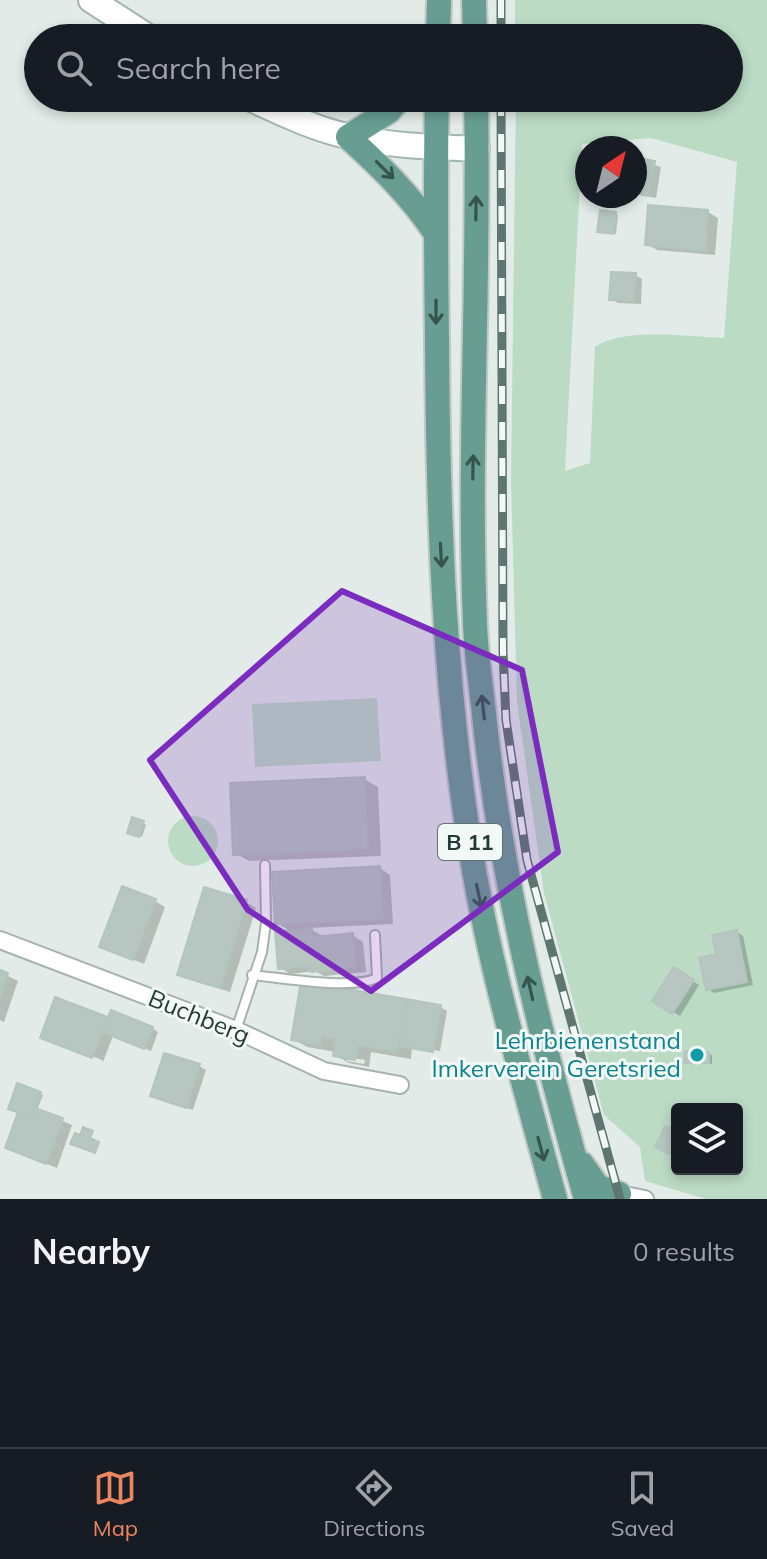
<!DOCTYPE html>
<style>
:root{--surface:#171b24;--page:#20242c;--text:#f1f3f6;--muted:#9ea1a6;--line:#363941;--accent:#ea8660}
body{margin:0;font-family:Mulish,sans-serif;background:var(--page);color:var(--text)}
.controls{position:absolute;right:24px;bottom:24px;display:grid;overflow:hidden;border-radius:8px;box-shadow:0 4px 12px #0003}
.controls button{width:72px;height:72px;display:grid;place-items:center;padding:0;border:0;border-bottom:2px solid var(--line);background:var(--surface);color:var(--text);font:40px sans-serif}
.compass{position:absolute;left:575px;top:136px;width:72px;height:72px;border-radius:50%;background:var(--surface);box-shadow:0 4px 12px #0003;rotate:35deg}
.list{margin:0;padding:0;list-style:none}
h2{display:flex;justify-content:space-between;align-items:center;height:104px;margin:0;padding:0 32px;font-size:34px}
h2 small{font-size:26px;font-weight:400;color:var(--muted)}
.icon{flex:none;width:44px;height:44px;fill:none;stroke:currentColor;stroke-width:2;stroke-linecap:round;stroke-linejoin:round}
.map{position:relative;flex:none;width:767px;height:1199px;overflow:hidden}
.search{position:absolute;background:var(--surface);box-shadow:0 4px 12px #0003;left:24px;right:24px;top:24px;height:88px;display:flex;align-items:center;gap:20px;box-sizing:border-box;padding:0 28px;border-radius:44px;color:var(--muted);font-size:30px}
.sheet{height:248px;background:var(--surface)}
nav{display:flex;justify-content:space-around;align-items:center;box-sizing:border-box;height:112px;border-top:2px solid var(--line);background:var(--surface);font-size:22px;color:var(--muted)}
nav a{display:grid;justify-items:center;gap:4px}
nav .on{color:var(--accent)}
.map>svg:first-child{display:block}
.green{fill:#bbdbc5;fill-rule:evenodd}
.shadow{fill:#0003;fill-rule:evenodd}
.building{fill:#b7c6c0;stroke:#b4c4be;stroke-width:2}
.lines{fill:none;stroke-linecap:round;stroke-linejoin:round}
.lane-casing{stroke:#a5b3ae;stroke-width:12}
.street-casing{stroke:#a5b3ae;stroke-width:20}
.secondary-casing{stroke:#a1b6af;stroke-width:28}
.primary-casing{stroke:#c1c8c6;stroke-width:28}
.lane{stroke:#fff;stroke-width:8}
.street{stroke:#fff;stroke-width:16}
.secondary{stroke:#fff;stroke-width:24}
.primary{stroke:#689e92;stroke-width:24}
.rail-casing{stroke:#5d7770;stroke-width:9}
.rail{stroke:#f2f8f5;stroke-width:6;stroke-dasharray:18;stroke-linecap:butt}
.oneway{stroke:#34544c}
.marked{fill:#7b2cbf;fill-opacity:0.2;stroke:#7b2cbf;stroke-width:6;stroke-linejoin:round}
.culture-dot{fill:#0f9aa8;stroke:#f2f8f5;stroke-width:3}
.labels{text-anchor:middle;stroke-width:6;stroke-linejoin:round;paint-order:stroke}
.shield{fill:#f2f8f5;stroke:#61746f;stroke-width:2}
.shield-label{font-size:22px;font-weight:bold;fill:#233b35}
.street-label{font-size:24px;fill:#233b35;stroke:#f2f8f5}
.culture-label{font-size:24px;fill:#0d838f;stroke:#f2f8f5;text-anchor:end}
</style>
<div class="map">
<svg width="767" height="1199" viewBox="0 0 767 1199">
<rect width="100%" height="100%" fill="#e2ebe7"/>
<path class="green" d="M515 0H767V1199H706L645 1181 640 1147 604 1115 544 893 517 702 511 480 516 98H729V38H515ZM651 138 737 162 724 338C688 337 625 327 595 347L590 463 565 471 582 144ZM677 1109H737V1169H677Z
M377 698 381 761 255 767 252 704Z
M168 841a25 25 0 1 1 50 0a25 25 0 1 1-50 0Z"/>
<path class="shadow" d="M636 159 661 167 656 198 635 194Z
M708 212 718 218 715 255 657 250 647 244Z
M615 214 618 215 616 234 602 232Z
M635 275 642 279 641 304 618 303 612 299Z
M364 779 378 787 381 856 249 861 235 853Z
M143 823 146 825 142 837 132 833Z
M380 868 390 875 393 924 308 928 323 936 352 935 363 942 366 972 324 976 315 971 290 974 280 967 292 932 277 923Z
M155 901 165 907 144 964 101 946Z
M246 902 256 908 230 992 190 980 179 974Z
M737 932 743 936 753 985 714 993 708 989 718 956Z
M675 970 699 985 680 1016 655 1000Z
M0 972 18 981 4 1022 0 1020Z
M57 1000 109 1019 152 1028 158 1032 151 1051 113 1036 103 1062 102 1060 51 1040Z
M440 1007 447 1011 440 1051 412 1047 411 1059 371 1052 369 1067 349 1063 335 1055 336 1052 307 1047 293 1039ZM347 1057 365 1060 364 1064 347 1061Z
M709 1054 712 1055V1064L686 1062Z
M199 1066 206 1070 193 1110 159 1099Z
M40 1094 43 1095 37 1110 72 1125 57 1168 7 1148 20 1112Z
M666 1129 677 1134V1144L672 1154 657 1146Z"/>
<path class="building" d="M635 157 655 161 649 196 635 193Z
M648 205 708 210 705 251 645 245Z
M600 210 616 212 613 234 597 232Z
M611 272 636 273 634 301 609 300Z
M365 777 368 849 233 855 230 783Z
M132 817 144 821 139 837 127 833Z
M380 866 383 919 275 924 272 872Z
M122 886 156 899 133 960 99 947Z
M204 887 247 900 220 988 177 975Z
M312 928 313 937 353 933 356 967 311 972V966L278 969 275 932Z
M737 930 747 982 706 990 699 958 716 954 712 935Z
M674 967 694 980 672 1014 652 1001Z
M0 970 8 973 0 997Z
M301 981 406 999 397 1052 358 1045 355 1060 333 1056 336 1039 322 1036 320 1045 291 1040Z
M55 997 108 1017 92 1058 40 1038Z
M406 999 441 1005 433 1052 398 1046Z
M111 1010 153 1027 144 1049 102 1032Z
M685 1051 709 1052V1063H684Z
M164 1053 200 1064 186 1108 150 1096Z
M17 1083 41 1092 32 1117 8 1109Z
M35 1108 63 1118 46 1164 5 1148 18 1112 32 1117Z
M665 1126 677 1132 669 1154 655 1147Z
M83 1127 93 1131 90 1138 99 1142 95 1153 70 1144 75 1133 80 1135Z"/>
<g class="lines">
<defs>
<path id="lane" d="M252 975C282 978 352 990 377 978L375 935
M236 1030 262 952 266 923 265 865"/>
<path id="street" d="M0 940 236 1030 324 1071 400 1085
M619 1194 645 1199"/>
<path id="secondary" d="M91 0 150 38
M249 98C280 112 314 129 347 136 389 146 435 147 477 149"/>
<path id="primary" d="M474 0 475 38
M438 38 439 0
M400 98 389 111 348 137C381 167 411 196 436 234
M437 98C435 179 436 259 437 340 438 519 444 699 475 876 495 985 526 1092 555 1199
M476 98C480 273 468 449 475 624 476 654 481 685 484 714 501 880 541 1039 586 1199
M582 1164 598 1187 619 1194"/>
</defs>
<use href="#lane" class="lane-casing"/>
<use href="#street" class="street-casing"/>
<use href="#secondary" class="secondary-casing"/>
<use href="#primary" class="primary-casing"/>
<use href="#lane" class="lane"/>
<use href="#street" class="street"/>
<use href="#secondary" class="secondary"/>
<use href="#primary" class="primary"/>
<defs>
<path id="rail" d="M501 0V38
M501 98 503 651 506 720 527 860 620 1199"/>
</defs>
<use href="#rail" class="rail-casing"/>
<use href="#rail" class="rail"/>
</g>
<defs><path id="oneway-shaft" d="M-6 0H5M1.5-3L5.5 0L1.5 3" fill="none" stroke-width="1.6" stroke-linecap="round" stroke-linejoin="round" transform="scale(2)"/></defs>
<g class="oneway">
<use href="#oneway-shaft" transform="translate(385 170) rotate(45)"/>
<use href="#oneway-shaft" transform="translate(476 208) rotate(-89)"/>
<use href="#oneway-shaft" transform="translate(436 312) rotate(90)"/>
<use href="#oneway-shaft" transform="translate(473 467) rotate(-89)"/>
<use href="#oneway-shaft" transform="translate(441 555) rotate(87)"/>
<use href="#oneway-shaft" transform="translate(483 707) rotate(-96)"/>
<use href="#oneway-shaft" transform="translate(479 896) rotate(78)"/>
<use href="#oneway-shaft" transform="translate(530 988) rotate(-103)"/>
<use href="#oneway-shaft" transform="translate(541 1149) rotate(75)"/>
</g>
<path class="marked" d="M342 591 522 670 558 852 371 991 248 910 150 760Z"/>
<circle class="culture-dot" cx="697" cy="1055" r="8"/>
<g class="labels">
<rect class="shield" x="438" y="824" width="64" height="36" rx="6"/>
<g class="shield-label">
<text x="470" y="850">B 11</text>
</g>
<g class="street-label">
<text transform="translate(199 1017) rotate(22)" y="8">Buchberg</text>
</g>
<g class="culture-label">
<text x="681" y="1049">Lehrbienenstand<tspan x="681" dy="28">Imkerverein Geretsried</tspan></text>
</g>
</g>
</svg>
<div class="controls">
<button><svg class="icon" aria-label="layers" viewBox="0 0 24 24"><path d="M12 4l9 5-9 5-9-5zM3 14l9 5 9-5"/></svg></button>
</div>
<svg class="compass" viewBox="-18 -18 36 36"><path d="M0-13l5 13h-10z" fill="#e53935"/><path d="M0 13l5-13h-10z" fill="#9ea1a6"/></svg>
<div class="search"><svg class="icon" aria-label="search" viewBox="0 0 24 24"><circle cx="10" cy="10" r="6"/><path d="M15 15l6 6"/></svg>Search here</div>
</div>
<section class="sheet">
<h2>Nearby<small>0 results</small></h2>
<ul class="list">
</ul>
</section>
<nav>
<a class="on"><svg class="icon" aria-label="map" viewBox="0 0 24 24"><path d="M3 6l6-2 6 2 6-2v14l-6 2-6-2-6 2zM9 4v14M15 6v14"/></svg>Map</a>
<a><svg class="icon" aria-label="directions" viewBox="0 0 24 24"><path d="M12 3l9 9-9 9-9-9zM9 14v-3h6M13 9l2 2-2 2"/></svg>Directions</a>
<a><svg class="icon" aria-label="saved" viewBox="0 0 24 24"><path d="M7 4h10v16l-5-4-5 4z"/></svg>Saved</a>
</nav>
